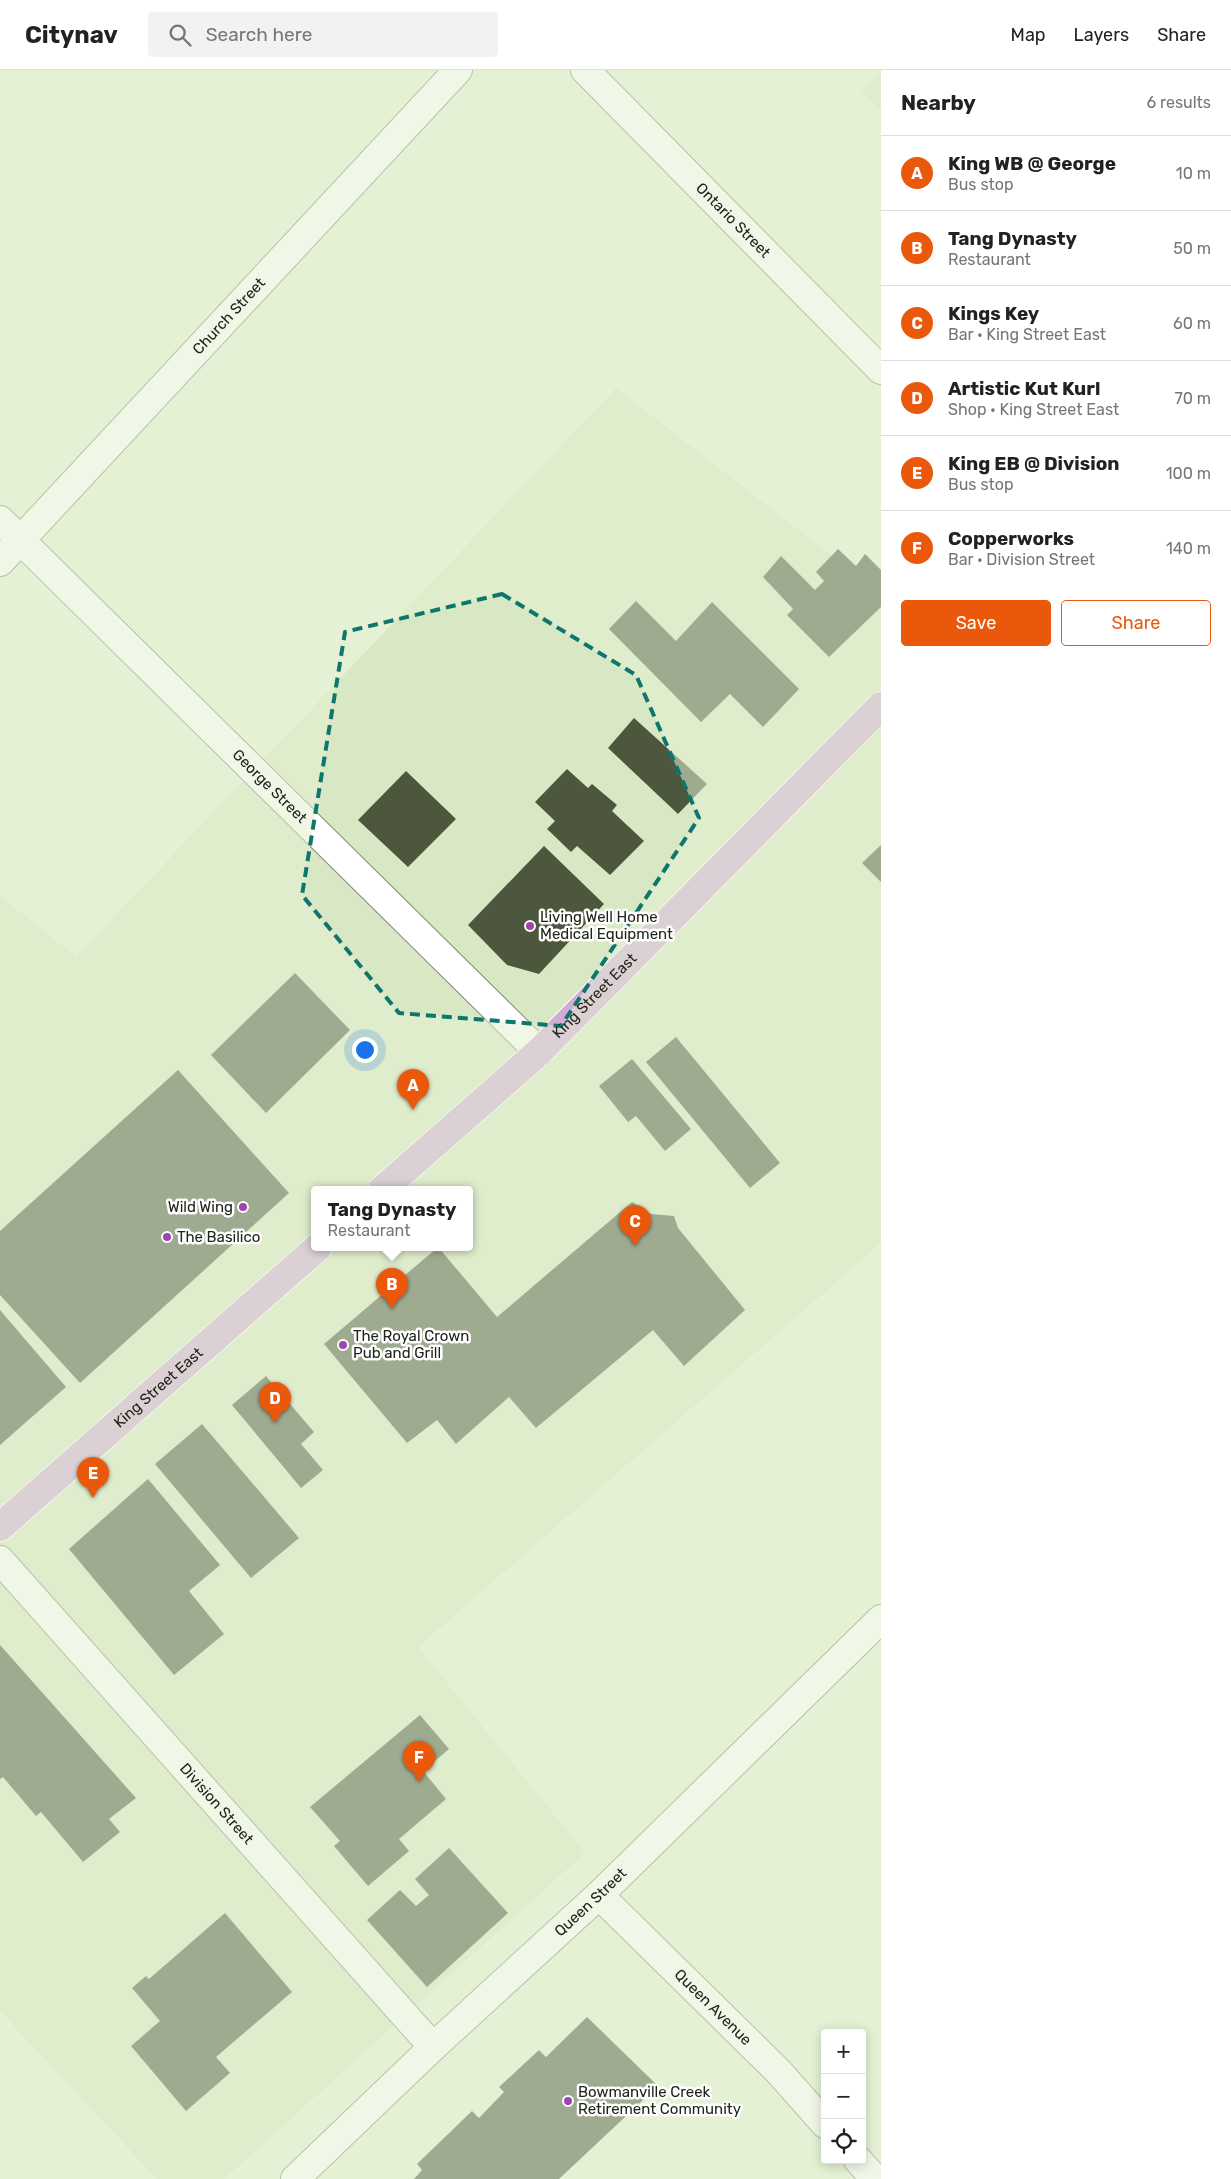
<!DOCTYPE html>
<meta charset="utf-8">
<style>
:root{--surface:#fff;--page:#f2f2f2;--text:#222;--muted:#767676;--line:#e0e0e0;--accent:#ea580c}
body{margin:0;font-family:Rubik,sans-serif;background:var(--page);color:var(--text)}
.controls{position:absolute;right:15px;bottom:15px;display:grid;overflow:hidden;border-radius:5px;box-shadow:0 2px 12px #0003}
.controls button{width:45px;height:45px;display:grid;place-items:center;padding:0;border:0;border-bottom:1px solid var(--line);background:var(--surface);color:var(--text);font:25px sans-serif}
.you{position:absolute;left:364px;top:979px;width:18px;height:18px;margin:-12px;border:4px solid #fff;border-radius:50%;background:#1a73e8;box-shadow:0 0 0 8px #1a73e833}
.badge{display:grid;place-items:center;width:32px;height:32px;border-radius:50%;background:var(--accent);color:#fff;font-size:16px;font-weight:700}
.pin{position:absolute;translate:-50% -41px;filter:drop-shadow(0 1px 2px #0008)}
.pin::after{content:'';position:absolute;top:26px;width:18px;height:15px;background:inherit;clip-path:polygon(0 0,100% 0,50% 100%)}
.popup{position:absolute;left:311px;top:1116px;width:162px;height:65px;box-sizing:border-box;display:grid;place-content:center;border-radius:5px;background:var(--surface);filter:drop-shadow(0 1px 4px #0005);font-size:16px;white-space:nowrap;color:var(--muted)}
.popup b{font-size:19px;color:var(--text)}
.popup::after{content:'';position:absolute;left:50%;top:100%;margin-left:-10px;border:10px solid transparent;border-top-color:var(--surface)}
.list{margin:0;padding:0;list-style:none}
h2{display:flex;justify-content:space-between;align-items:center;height:65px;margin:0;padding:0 20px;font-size:21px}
h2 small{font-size:16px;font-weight:400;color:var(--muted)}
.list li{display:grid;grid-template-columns:32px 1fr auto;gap:15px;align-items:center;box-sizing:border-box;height:75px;padding:0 20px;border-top:1px solid var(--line)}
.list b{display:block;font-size:19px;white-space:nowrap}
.list p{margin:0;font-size:16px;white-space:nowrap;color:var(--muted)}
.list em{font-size:16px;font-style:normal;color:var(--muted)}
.actions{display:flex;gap:10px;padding:15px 20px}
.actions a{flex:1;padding:11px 0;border:1px solid var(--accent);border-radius:5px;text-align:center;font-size:18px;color:var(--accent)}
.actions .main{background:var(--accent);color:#fff}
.icon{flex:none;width:28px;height:28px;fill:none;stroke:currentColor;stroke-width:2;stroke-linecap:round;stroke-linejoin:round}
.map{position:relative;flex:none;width:881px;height:2109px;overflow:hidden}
header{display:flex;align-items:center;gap:30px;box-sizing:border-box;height:70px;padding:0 25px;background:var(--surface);border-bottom:1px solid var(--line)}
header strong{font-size:24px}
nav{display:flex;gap:28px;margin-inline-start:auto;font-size:18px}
.search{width:350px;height:45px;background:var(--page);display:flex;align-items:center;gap:12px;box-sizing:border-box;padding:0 18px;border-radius:5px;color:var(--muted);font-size:19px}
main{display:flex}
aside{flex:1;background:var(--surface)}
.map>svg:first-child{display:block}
.built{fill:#d9e8c4;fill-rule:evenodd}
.building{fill:#4d573e}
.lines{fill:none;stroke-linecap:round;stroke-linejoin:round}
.minor-casing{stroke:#828d73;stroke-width:30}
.major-casing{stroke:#fff;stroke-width:30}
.minor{stroke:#fff;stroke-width:28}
.major{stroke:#d1acd7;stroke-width:28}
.marked{fill:none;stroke:#0f766e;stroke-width:4;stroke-dasharray:10 6;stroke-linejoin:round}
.poi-dot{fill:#a044ae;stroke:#fff;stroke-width:2}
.labels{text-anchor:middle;stroke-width:5;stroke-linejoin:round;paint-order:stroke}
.street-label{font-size:15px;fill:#202419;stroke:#fff}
.poi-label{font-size:15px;fill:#202419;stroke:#fff;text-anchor:start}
</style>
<header>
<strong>Citynav</strong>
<div class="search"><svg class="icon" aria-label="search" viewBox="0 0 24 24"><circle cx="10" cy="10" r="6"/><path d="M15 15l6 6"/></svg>Search here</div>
<nav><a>Map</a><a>Layers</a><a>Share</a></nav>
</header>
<main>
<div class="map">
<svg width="881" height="2109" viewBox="0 0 881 2109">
<rect width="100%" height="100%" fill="#e4f1d4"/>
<path class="built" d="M881 1V40L861 21Z
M616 318 881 524V1173L418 1577 585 1783 224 2109H157L0 1941V826L76 887ZM314 1120H470V1178H314Z"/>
<path class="building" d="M838 479 856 496 865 484 881 500V537L829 587 787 545 793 539 763 507 781 486 815 520 824 511 816 502Z
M636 531 676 571 712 532 799 619 763 657 730 624 701 652 609 559Z
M634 648 707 714 678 744 608 678Z
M567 699 588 718 592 714 617 735 612 741 644 771 610 805 577 776 571 782 547 759 555 751 535 732Z
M406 701 456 749 408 797 358 750Z
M881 775V812L862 793Z
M544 776 604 834 539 904 507 895 468 855Z
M295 903 350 960 266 1043 211 985Z
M676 967 780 1093 750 1118 646 992Z
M632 989 691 1059 665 1081 636 1046 628 1052 599 1016Z
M178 1000 289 1123 80 1313 0 1225V1161Z
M632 1132 651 1144 674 1146 678 1158 745 1240 684 1296 653 1260 536 1358 509 1327 456 1374 437 1350 407 1373 324 1274 437 1178H439L497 1247Z
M0 1240 66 1317 0 1375Z
M266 1306 314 1362 301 1374 323 1400 301 1418 232 1335Z
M202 1354 299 1468 251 1508 155 1394Z
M148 1409 220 1495 189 1521 224 1564 174 1605 69 1479Z
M0 1575 136 1728 109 1749 120 1762 83 1792 41 1742 36 1746 3 1707 0 1709Z
M420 1645 449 1679 423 1701 446 1729 399 1769 409 1781 368 1816 334 1776 340 1771 310 1737Z
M449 1778 508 1843 427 1917 367 1850 400 1820 416 1836 429 1825 415 1809Z
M225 1843 292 1922 216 1987 230 2003 186 2041 131 1976 160 1951 132 1918 146 1906 149 1909Z
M587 1947 658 2016 559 2109H414L422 2100 417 2094 472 2041 479 2048 504 2022 499 2017 539 1980 546 1987Z"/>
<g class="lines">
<defs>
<g id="minor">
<path id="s1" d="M585 0 881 300"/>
<path id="s2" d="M0 450 539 982"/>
<path id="s3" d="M0 492 458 0"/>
<path id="s4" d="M0 1490 433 1977"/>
<path id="s5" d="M599 1825 778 2001 825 2054"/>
<path d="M858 2090 875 2109"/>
<path id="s6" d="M295 2109 433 1977 599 1825 881 1549"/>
</g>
<g id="major">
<path id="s7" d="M382 1120 539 982 881 636"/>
<path id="s8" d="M0 1457 317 1178"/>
</g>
</defs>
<use href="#minor" class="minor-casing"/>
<use href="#major" class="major-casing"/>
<use href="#minor" class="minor"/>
<use href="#major" class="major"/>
</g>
<path d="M0 0H881V2109H0ZM502 524 636 605 699 748 561 956 399 943 302 825 345 562Z" fill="#e4f1d4" fill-opacity=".55" fill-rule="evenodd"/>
<path class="marked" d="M502 524 636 605 699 748 561 956 399 943 302 825 345 562Z"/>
<g class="poi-dot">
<circle cx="530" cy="856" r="5"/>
<circle cx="243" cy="1137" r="5"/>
<circle cx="167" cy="1167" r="5"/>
<circle cx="343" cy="1275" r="5"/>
<circle cx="568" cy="2031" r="5"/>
</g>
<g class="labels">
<g class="street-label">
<text dy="5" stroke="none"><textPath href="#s1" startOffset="211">Ontario Street</textPath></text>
<text dy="5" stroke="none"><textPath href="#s3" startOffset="336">Church Street</textPath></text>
<text dy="5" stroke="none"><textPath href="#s2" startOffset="379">George Street</textPath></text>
<text dy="5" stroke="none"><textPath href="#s7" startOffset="288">King Street East</textPath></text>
<text dy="5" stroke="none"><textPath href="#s8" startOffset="211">King Street East</textPath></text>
<text dy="5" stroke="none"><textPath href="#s4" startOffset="326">Division Street</textPath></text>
<text dy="5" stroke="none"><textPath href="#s6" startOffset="405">Queen Street</textPath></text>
<text dy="5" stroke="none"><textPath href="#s5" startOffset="160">Queen Avenue</textPath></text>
</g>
<g class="poi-label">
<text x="540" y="852">Living Well Home<tspan x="540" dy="17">Medical Equipment</tspan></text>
<text x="233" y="1142" text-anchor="end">Wild Wing</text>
<text x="177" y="1172">The Basilico</text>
<text x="353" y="1271">The Royal Crown<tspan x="353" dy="17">Pub and Grill</tspan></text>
<text x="578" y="2027">Bowmanville Creek<tspan x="578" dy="17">Retirement Community</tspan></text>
</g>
</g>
</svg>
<div class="controls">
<button>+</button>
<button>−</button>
<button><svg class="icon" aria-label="locate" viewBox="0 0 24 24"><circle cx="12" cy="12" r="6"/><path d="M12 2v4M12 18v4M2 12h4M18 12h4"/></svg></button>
</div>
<div class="you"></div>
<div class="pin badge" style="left:413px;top:1040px">A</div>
<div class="pin badge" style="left:392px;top:1239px">B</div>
<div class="popup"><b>Tang Dynasty</b>Restaurant</div>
<div class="pin badge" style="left:635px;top:1176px">C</div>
<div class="pin badge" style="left:275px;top:1353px">D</div>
<div class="pin badge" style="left:93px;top:1428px">E</div>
<div class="pin badge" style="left:419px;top:1712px">F</div>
</div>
<aside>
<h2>Nearby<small>6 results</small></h2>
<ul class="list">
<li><span class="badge">A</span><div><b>King WB @ George</b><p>Bus stop</p></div><em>10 m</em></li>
<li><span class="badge">B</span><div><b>Tang Dynasty</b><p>Restaurant</p></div><em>50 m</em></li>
<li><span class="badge">C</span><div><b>Kings Key</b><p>Bar · King Street East</p></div><em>60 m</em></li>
<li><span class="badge">D</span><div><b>Artistic Kut Kurl</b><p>Shop · King Street East</p></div><em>70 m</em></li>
<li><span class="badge">E</span><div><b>King EB @ Division</b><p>Bus stop</p></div><em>100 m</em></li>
<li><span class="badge">F</span><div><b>Copperworks</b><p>Bar · Division Street</p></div><em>140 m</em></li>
</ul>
<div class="actions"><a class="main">Save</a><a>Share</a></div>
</aside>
</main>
